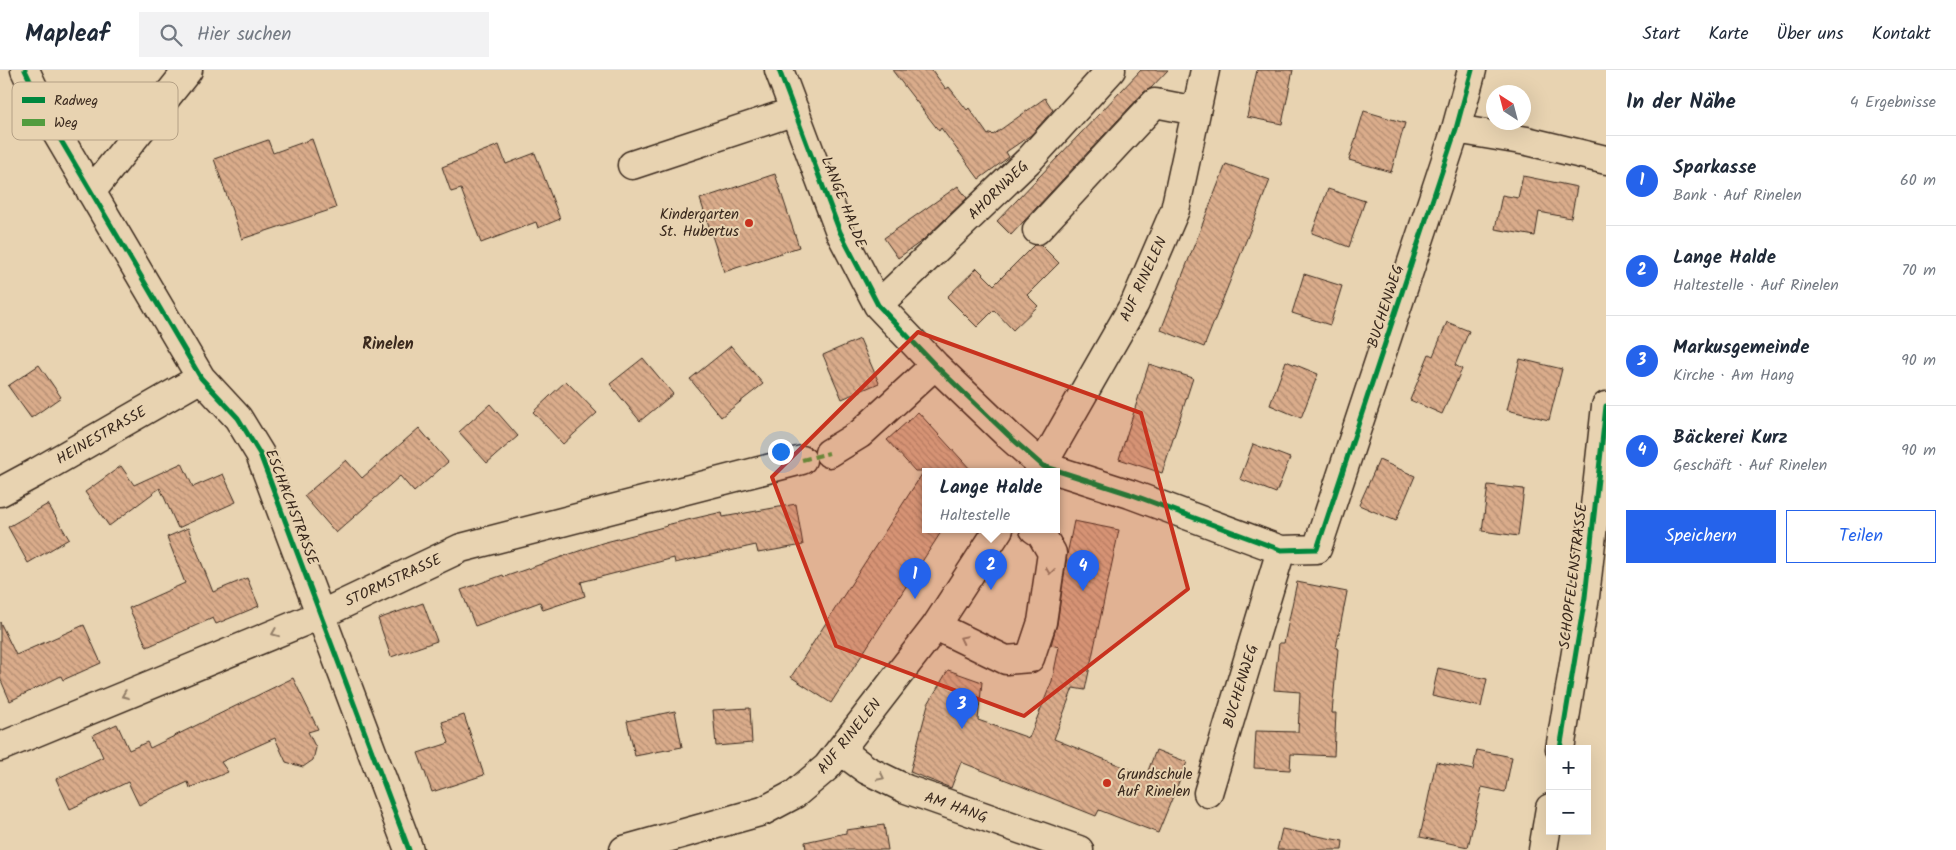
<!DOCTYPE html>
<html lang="de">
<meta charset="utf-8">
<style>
:root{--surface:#fff;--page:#f2f2f3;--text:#1f2937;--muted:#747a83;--line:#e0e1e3;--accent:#2563eb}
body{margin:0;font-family:Kalam,sans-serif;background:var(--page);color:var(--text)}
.controls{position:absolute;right:15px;bottom:15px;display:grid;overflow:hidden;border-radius:0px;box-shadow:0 5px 20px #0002}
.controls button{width:45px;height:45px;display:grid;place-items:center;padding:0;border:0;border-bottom:1px solid var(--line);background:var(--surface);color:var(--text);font:25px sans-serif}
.compass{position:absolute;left:1486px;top:15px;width:45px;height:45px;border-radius:50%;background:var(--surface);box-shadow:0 5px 20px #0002;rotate:324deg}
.you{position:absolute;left:780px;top:381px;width:18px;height:18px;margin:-12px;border:4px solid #fff;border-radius:50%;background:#1a73e8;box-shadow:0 0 0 8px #1a73e833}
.badge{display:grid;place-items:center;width:32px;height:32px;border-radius:50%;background:var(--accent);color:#fff;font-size:16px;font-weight:700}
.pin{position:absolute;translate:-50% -41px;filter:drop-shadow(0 1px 2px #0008)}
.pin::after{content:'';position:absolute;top:26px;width:18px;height:15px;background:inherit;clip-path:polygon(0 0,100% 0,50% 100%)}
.popup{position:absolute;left:922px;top:398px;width:138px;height:65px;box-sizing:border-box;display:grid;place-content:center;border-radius:0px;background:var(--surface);filter:drop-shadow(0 1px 4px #0005);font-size:16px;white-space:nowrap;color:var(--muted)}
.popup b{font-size:19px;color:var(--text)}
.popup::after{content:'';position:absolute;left:50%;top:100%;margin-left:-10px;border:10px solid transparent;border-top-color:var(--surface)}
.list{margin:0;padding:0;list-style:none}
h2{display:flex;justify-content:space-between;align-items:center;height:65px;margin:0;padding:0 20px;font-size:21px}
h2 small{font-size:16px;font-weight:400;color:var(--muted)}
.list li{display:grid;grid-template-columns:32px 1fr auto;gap:15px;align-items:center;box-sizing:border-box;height:90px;padding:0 20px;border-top:1px solid var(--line)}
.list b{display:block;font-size:19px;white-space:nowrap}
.list p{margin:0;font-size:16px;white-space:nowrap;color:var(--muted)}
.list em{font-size:16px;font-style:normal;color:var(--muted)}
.actions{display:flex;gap:10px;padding:15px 20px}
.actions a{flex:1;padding:11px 0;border:1px solid var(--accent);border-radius:0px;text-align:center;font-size:18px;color:var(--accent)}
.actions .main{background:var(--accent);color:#fff}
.icon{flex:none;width:28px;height:28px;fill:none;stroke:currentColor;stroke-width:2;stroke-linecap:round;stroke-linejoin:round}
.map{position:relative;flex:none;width:1606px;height:780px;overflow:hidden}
header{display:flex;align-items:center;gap:30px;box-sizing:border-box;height:70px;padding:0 25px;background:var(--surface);border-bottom:1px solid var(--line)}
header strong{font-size:24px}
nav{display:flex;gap:28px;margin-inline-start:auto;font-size:18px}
.search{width:350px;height:45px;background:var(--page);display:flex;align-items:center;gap:12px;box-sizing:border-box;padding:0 18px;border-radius:0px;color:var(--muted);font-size:19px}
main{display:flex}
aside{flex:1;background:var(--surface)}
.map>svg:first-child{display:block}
.building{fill:url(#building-back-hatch);stroke:#3b2a1e}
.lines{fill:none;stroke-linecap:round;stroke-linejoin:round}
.minor-casing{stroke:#3b2a1e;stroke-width:31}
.minor{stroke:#e8d3b1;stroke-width:28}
.quiet{stroke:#529c3f;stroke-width:4;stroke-dasharray:8 4;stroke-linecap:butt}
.cycleway-casing{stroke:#e8d3b1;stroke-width:8}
.cycleway{stroke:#00873e;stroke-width:5}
.oneway{stroke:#927e68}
.marked{fill:#c8321e;fill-opacity:0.2;stroke:#c8321e;stroke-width:4;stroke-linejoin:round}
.poi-dot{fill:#c8321e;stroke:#e8d3b1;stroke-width:2}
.labels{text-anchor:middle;stroke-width:4;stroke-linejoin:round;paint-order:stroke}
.street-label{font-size:15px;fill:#3b2a1e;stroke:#e8d3b1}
.poi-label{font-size:15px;fill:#3b2a1e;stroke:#e8d3b1;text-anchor:end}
.neighbourhood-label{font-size:16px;font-weight:bold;fill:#3b2a1e;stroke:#e8d3b1}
.key{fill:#e8d3b1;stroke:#b4a085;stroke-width:1}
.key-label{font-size:14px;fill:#3b2a1e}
</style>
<header>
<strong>Mapleaf</strong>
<div class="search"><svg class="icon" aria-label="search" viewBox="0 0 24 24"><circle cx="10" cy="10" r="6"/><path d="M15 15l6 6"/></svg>Hier suchen</div>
<nav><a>Start</a><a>Karte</a><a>Über uns</a><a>Kontakt</a></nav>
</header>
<main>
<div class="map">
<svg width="1606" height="780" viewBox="0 0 1606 780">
<defs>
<pattern id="building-back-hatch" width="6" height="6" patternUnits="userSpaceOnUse" patternTransform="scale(1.25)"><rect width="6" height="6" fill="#daac8b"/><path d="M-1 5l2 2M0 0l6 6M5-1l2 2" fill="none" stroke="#b28c71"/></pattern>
</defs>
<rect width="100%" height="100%" fill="#e8d3b1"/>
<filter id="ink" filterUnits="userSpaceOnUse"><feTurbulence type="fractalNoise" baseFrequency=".02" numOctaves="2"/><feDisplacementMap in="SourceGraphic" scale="10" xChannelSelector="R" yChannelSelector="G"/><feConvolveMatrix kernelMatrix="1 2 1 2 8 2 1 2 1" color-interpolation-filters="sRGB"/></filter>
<g filter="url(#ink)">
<path class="building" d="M892 0H932L946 19 949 17 967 40 969 38 988 65 991 63 993 65 1045 28 1053 40 1031 65 1006 82 1009 87 979 109 941 58 939 61Z
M1141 0H1168L1151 18 1144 22 1011 165 997 151Z
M1257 0H1293L1282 54 1247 47Z
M1364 41 1405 53 1391 102 1349 90Z
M312 69 336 138 242 169 214 89 268 70 273 83Z
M499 75 506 94 535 83 560 149 538 158 536 152 481 173 461 119 451 122 442 97Z
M1226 94 1270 110 1204 277 1161 260Z
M775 104 799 177 724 202 700 129Z
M1523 106 1577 117 1571 148 1539 142 1535 166 1495 159 1502 125 1518 128Z
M958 116 967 128 922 171 898 188 884 168Z
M1328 119 1365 131 1349 177 1312 163Z
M1034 175H1041L1059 193 1027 225 1038 236 1013 260 994 240 977 257 947 227 977 198 994 215Z
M1304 204 1342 216 1330 255 1292 243Z
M1447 252 1469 261 1455 295 1462 299 1442 344 1410 330 1429 284 1433 286Z
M860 269 879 313 842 329 823 285Z
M731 276 763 314 721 347 690 309Z
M643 288 673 324 640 351 610 314Z
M1520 289 1562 299 1549 350 1507 340Z
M1286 291 1318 304 1301 348 1270 335Z
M1149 294 1193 308 1162 403 1119 389Z
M39 295 61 327 31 348 8 316Z
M566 311 597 343 563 374 533 342Z
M490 334 518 366 487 393 459 362Z
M918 342 972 401H926V459H943L831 633 791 607 924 401H915L887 370Z
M419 358 448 392 414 422 400 406 336 463 304 426 346 390 362 408Z
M1253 374 1290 388 1276 423 1240 409Z
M1379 390 1415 406 1396 451 1359 435Z
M182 393 193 417 223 404 236 432 178 458 160 418 109 456 85 422 121 396 134 415Z
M1488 415 1524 419 1518 466 1482 461Z
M48 434 69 469 28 493 8 457Z
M796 434 803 475 758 483 756 475 675 493 674 488 581 512 585 526 543 540 540 532 475 556 461 520 503 505 504 507 602 473 667 456 666 455 722 442 723 447Z
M1074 451 1119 460 1085 620 1073 618 1054 669 1146 706 1156 680 1187 692 1158 763 1099 740 1096 746 961 692 951 718 910 702 928 634 948 600 982 612 978 650 1029 668 1052 611 1059 577 1051 575 1057 554 1067 485Z
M188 458 213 522 247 508 259 536 216 554 213 548 147 577 129 538 185 513 167 467Z
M1297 512 1347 522 1336 578 1338 579 1332 643H1336L1334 686 1291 684 1290 700 1254 698 1256 661 1298 662 1300 622 1274 620 1279 573H1284Z
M423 533 437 571 391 587 378 549Z
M0 552 16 585 84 555 101 593 63 610 61 606 10 631 0 608Z
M1438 598 1487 609 1481 637 1432 626Z
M293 608 318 659 308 662 316 678 313 690 303 697 286 692 275 668 221 692 228 702 190 718 188 712 139 735 128 712 70 739 56 709 103 687 93 665 117 654 129 680 147 672 150 678Z
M750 638 752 673 716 676 713 640Z
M675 641 682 677 635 686 627 651Z
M464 645 484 705 432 722 418 683 449 673 442 652Z
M1477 680 1512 687 1505 722 1482 717 1468 777 1420 767 1436 692 1473 700Z
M884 755 888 780H806L805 772 846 763V760Z
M1282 759 1343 771 1342 780H1277Z"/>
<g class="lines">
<defs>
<path id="minor" d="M25 0 46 45 201 308 238 348 260 384 409 780
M779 0 840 162 878 235 935 295 1009 366 1043 396 1130 424 1281 480 1317 479 1456 59 1472 0
M1456 59 1527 71 1606 90
M632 95 795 41
M91 122 188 0
M1037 160 1155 33 1196 41
M878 235 1030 89 1111 0
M829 383 860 364 935 295
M1039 401 1135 233 1175 140 1205 0
M0 422 37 402 201 308
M936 556 1006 590 1030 588 1042 552 1052 483 1041 464 1034 459
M0 677 320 545 461 478 802 390
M1560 679 1585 527 1606 336
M840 680 867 700 906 719 1079 780
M1208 723 1281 480
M624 780 763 741 795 724 827 697 936 556 999 459
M1543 780 1550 738"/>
</defs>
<use href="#minor" class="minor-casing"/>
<use href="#minor" class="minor"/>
<path class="quiet" d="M802 390 829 383"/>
<defs>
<path id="cycleway" d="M25 0 46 45 201 308 238 348 260 384 409 780
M779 0 840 162 878 235 935 295 1009 366 1043 396 1130 424 1281 480 1317 479 1456 59 1472 0
M1560 679 1585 527 1606 336"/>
</defs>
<use href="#cycleway" class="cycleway-casing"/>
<use href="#cycleway" class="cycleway"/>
</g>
<defs><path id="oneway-chevron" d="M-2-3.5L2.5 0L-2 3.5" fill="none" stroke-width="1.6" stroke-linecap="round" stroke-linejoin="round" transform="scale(1.25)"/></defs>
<g class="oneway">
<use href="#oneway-chevron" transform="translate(1050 501) rotate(98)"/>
<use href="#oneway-chevron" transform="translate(275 563) rotate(158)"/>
<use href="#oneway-chevron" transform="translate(963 569) rotate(-154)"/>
<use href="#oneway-chevron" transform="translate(125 625) rotate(158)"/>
<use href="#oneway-chevron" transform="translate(881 707) rotate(26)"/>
</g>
</g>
<path class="marked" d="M918 262 1141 343 1188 519 1024 646 836 576 772 407Z"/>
<g class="poi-dot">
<circle cx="749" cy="153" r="5"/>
<circle cx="1107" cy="713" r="5"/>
</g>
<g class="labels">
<g class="street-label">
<text transform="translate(998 120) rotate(-44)" y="5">AHORNWEG</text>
<text transform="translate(844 132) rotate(68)" y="5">LANGE HALDE</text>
<text transform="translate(1143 209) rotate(-65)" y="5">AUF RINELEN</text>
<text transform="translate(1385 236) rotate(-72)" y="5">BUCHENWEG</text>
<text transform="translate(101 365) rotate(-30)" y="5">HEINESTRASSE</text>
<text transform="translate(292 437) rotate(69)" y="5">ESCHACHSTRASSE</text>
<text transform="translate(1573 506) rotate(-83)" y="5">SCHOPFELENSTRASSE</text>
<text transform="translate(393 510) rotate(-25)" y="5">STORMSTRASSE</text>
<text transform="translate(1240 616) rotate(-73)" y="5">BUCHENWEG</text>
<text transform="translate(849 666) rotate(-51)" y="5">AUF RINELEN</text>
<text transform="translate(956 737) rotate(19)" y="5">AM HANG</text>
</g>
<g class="poi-label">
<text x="739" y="149">Kindergarten<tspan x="739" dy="17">St. Hubertus</tspan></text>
<text x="1117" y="709" text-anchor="start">Grundschule<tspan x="1117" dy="17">Auf Rinelen</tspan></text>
</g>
<g class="neighbourhood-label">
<text x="388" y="279">Rinelen</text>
</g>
</g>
<rect x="12" y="12" width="166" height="58" rx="8" class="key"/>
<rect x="22" y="27" width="23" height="6" fill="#00873e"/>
<rect x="22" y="49" width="23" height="7" fill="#529c3f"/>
<g class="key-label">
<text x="54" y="35">Radweg</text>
<text x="54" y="57">Weg</text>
</g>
</svg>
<div class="controls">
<button>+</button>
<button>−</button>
</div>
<svg class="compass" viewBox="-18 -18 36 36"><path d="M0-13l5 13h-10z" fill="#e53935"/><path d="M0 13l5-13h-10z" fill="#747a83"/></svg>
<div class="you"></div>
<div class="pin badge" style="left:915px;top:529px">1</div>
<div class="pin badge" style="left:991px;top:520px">2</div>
<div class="popup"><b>Lange Halde</b>Haltestelle</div>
<div class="pin badge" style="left:962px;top:659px">3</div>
<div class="pin badge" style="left:1083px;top:521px">4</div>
</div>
<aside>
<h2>In der Nähe<small>4 Ergebnisse</small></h2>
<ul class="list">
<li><span class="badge">1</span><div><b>Sparkasse</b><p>Bank · Auf Rinelen</p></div><em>60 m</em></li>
<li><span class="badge">2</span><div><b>Lange Halde</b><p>Haltestelle · Auf Rinelen</p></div><em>70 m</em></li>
<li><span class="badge">3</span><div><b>Markusgemeinde</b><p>Kirche · Am Hang</p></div><em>90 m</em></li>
<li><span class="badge">4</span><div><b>Bäckerei Kurz</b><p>Geschäft · Auf Rinelen</p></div><em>90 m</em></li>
</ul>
<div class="actions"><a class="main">Speichern</a><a>Teilen</a></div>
</aside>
</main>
